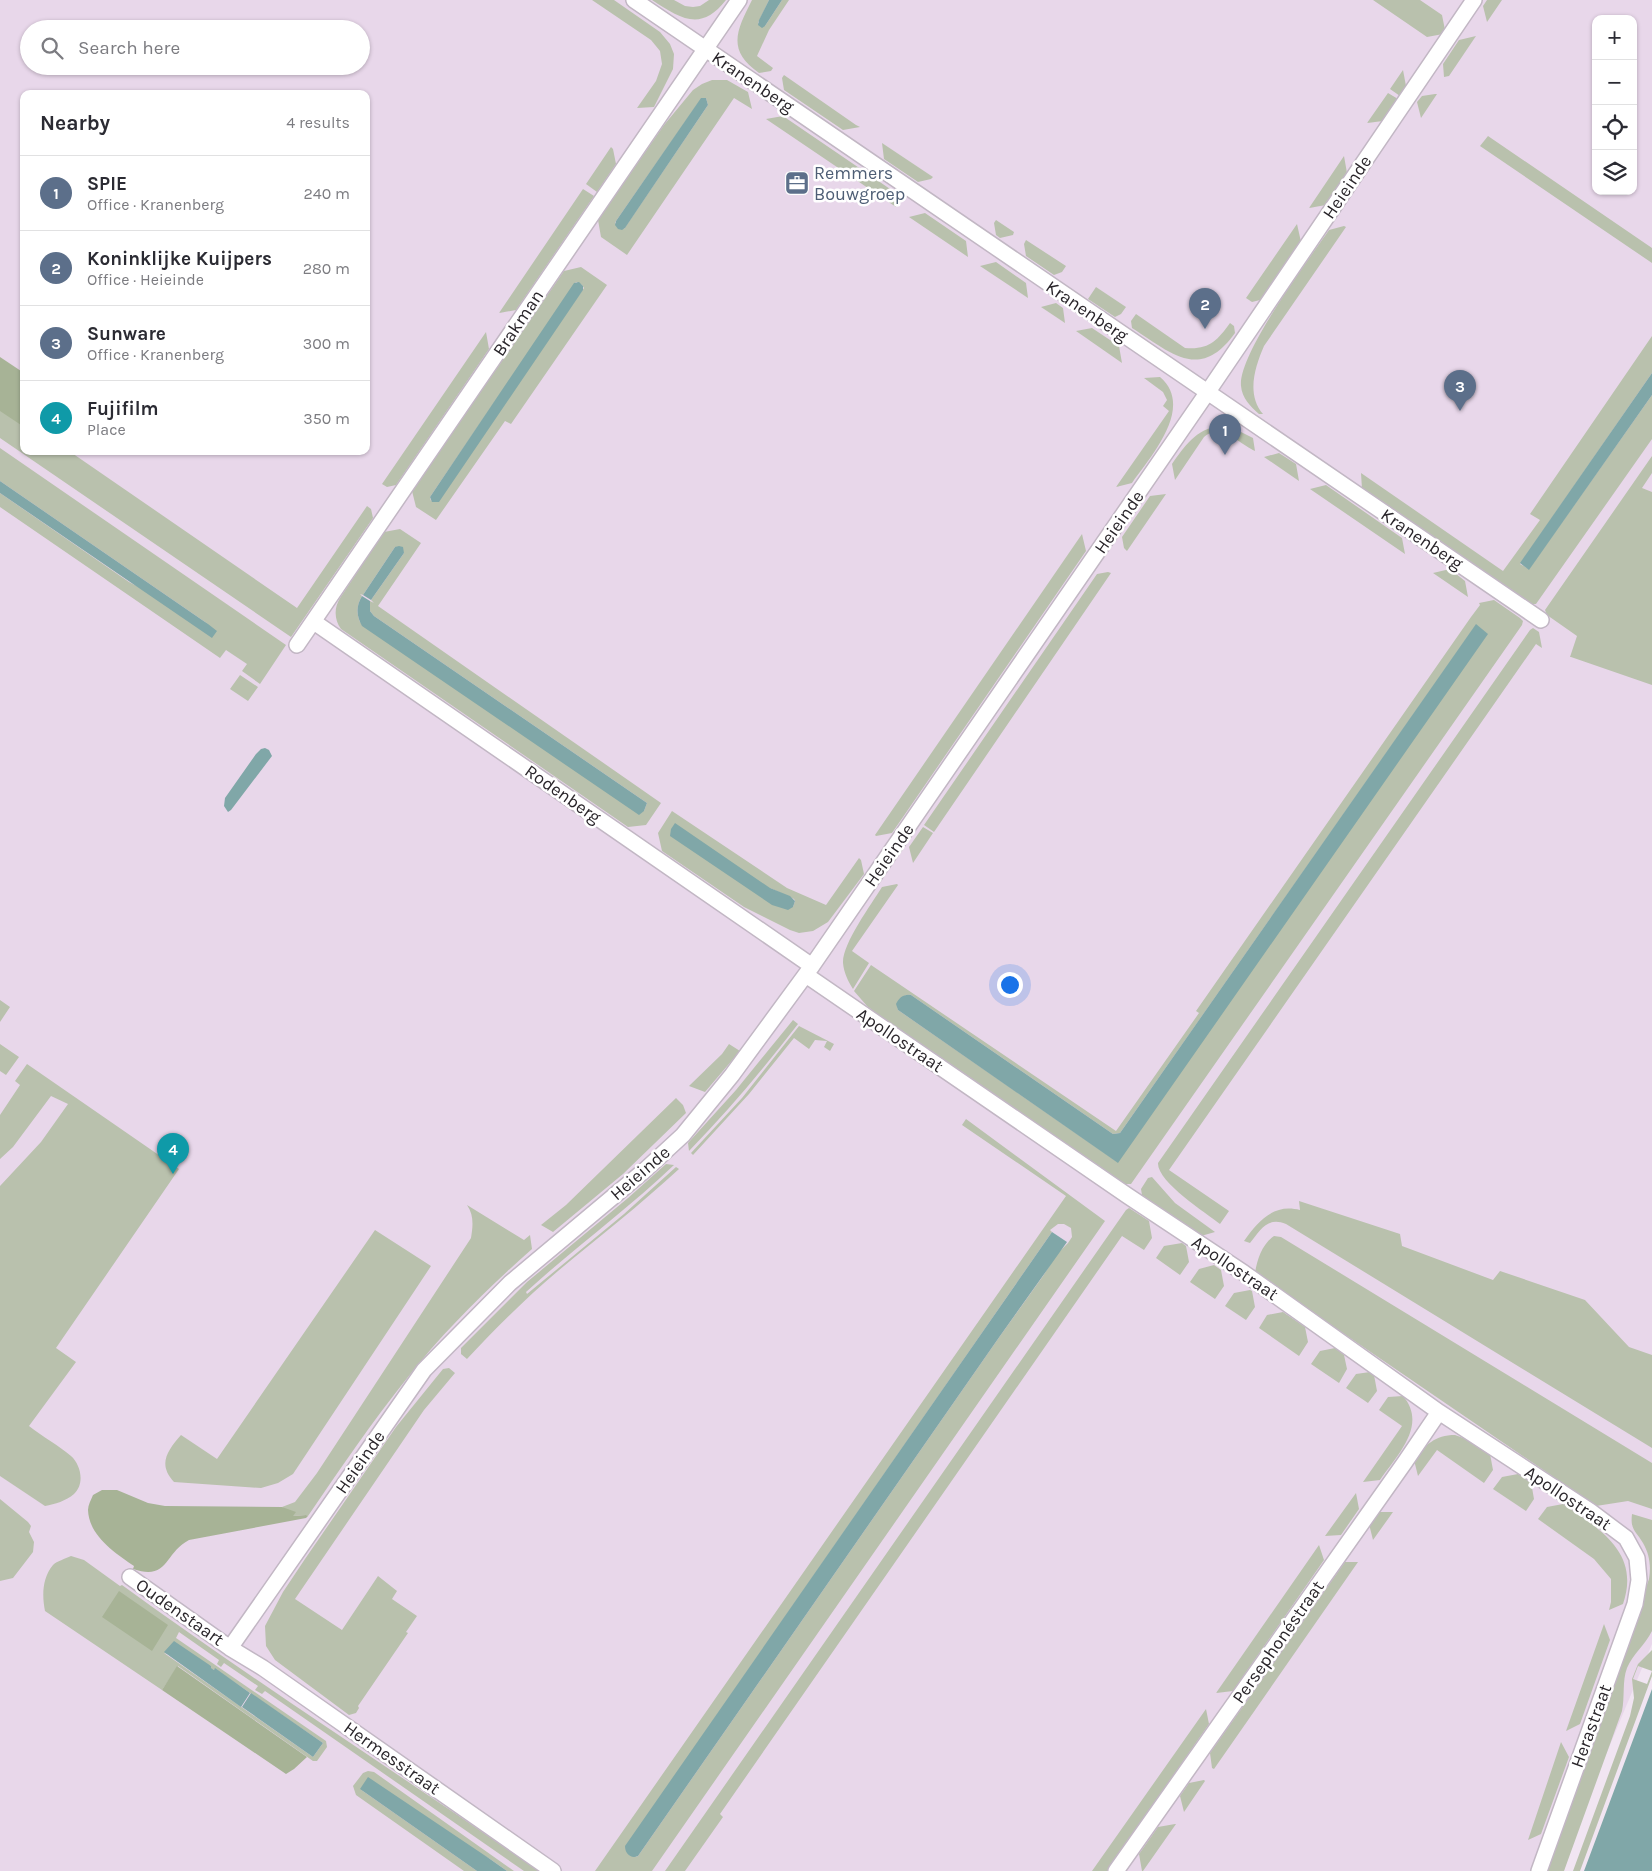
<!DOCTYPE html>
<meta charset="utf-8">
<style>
:root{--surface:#fff;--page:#f7f7f7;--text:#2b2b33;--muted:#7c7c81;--line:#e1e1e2;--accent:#111827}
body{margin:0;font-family:Karla,sans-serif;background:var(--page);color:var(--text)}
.controls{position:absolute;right:15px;top:15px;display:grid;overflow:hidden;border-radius:10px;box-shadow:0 1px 4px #0004}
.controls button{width:45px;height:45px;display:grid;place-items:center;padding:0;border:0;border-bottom:1px solid var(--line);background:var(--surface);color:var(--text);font:25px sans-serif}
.you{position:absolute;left:1009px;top:984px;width:18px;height:18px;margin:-12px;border:4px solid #fff;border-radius:50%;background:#1a73e8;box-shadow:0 0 0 8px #1a73e833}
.badge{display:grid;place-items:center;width:32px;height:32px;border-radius:50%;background:var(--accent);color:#fff;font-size:16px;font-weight:700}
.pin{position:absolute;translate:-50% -41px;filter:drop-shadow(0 1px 2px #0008)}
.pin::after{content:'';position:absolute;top:26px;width:18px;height:15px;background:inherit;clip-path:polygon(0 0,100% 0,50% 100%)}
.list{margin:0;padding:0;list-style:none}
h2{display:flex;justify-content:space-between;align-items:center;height:65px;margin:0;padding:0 20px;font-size:21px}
h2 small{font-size:16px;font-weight:400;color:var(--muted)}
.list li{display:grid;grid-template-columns:32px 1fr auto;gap:15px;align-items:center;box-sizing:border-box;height:75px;padding:0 20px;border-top:1px solid var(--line)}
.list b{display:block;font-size:19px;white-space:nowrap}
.list p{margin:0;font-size:16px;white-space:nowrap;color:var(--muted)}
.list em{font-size:16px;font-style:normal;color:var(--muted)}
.icon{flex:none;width:28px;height:28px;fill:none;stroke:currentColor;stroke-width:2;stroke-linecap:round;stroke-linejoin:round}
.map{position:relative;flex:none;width:1652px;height:1871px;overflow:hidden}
.search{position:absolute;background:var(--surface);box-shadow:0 1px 4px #0004;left:20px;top:20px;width:350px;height:55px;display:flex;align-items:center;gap:12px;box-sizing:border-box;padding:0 18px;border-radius:28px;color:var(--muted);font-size:19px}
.panel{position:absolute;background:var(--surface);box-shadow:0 1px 4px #0004;left:20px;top:90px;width:350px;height:365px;border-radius:10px}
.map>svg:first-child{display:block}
.built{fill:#e8d7ea;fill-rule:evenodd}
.green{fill:#b9c1ad;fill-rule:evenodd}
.forest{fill:#a7b396}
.water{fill:#80a7a8}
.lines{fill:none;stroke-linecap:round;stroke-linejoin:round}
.street-casing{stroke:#c2b7c4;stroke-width:18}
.street{stroke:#fff;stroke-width:15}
.labels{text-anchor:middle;stroke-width:5;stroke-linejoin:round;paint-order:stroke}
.street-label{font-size:18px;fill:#29252a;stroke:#fff}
.service-label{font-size:18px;fill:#4e5e75;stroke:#fff;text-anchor:start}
</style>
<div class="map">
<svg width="1652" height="1871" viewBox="0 0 1652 1871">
<rect width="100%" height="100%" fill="#f1e5f2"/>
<path class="built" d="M0 0H1652V1644L1583 1810 1564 1871H0ZM1596 19H1633V191H1596ZM29 29H361V66H29ZM24 94H366V451H24Z"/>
<path class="green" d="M592 0H614L660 32 670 44 674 54 673 69 654 107 637 108 656 81 662 64 660 51 651 40Z
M652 0H674L685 6 693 7 700 6 709 0H726C701 32 681 19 652 0Z
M752 0H769L758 23 765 26 782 0H789L769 30 757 56 773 68 771 71 759 73C726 50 737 30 752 0Z
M1373 0H1420L1442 15 1445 30 1443 34 1427 37Z
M1487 0H1502L1487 22 1483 6Z
M1476 36 1449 76 1444 77 1443 64 1459 40Z
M1403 70 1406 86 1400 96 1390 89Z
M784 75 856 125 860 127 843 130 784 90 782 78Z
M712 80H727L748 92 752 109 734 98 627 255 601 237 598 220 664 125 693 90 702 84ZM706 98 708 105 624 229 615 223 616 221 701 99Z
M1388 93 1398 99 1383 121 1367 123Z
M1435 94H1437L1421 118 1417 102 1422 96Z
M783 116 893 191 896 207 766 119Z
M1488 136 1652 248V263L1480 146Z
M882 143 933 177 931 179 918 182 884 159Z
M611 147 613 149 616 164 597 192 586 184Z
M1344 156 1347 173 1326 205 1309 208Z
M583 189 594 196 516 310 499 313Z
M925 213 966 241 968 257 909 217Z
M996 220 1014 232 1013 235 1000 238 996 235 994 223Z
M1297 224 1301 242 1260 300 1252 302 1246 298Z
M1344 226 1346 227 1264 346C1255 367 1246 394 1263 414H1259C1250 406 1242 398 1241 386 1238 354 1309 259 1329 230Z
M1026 240 1066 266 1062 272 1054 275 1026 256 1024 244Z
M996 262 1026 283 1028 298 980 266Z
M581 267 607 285 511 424 505 421 436 520 416 507 412 491 564 271ZM576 282 582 285 584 288 431 501 430 497Z
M1096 287 1126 307 1121 314 1115 317 1088 299Z
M1056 303 1063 308 1065 323 1041 307Z
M1136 314 1185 348C1209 350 1217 341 1230 323L1234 326 1235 333C1200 382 1171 353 1132 328L1131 321Z
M1092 328 1119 346 1122 363 1076 331Z
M486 332 489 349 396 485 387 487 382 484Z
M1652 336V373L1520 564 1529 569 1652 395V439L1536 604H1531L1362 489 1361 473 1503 571 1540 520 1530 514Z
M1160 377C1195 407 1151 456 1132 483L1116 487 1169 411 1163 406 1167 400 1163 392 1144 378Z
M0 404 24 420V451H69L297 608 367 506 371 509 373 518 291 637 0 438Z
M1219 426 1235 429 1253 438 1255 451C1241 445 1220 422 1204 437L1175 480 1172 464C1184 447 1196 429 1219 426Z
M0 448 286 645 260 684 242 671 247 664 226 650 220 658 0 507V493L129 582 208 624 0 481Z
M1279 453 1296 464 1299 481 1264 457Z
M1652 456V473L1642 488 1652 492V685L1571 657H1570L1577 636 1547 615 1545 610Z
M1326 485 1402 538 1405 554 1310 489Z
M1166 494 1127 551 1124 548 1122 537 1150 496Z
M400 529 421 543 378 606 661 803 646 825 628 827 341 629C334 619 334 608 340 598L384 532ZM395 547 404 553 371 600 374 603 370 601V611L374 616 647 803 644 811 360 622C356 613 357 604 362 596L360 594 363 595Z
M1082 534 1086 551 892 833 876 836 875 835Z
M1450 569 1465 581 1468 597 1433 573Z
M1108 572 1111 573 934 832 924 825 1097 574Z
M1494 600 1520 618 1523 621 1522 625 1131 1184H1125L877 1014 867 1006 854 991 871 965 1116 1131 1199 1013 1196 1011 1471 617 1480 605 1479 603ZM1476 625 1487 634 1116 1161 898 1010 897 1004C900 999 904 994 911 995L1113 1134 1120 1133Z
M1533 628 1539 632 1542 648 1536 644 1169 1170 1229 1211 1220 1224C1206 1213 1157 1182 1158 1163L1530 630Z
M240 675 258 687 248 701 230 689Z
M672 811 787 888 826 905 859 858 861 860 864 874 828 922 813 931 799 933 790 930 744 907 662 851 658 833ZM770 888 794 899 795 901 793 907Z
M923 827 933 833 913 863 909 847Z
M897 884 898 885 852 951 869 963 853 989C848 981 844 973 843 963 842 944 871 905 882 887Z
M0 1000 10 1007 0 1022Z
M793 1020 798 1024C764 1068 728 1111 689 1151L688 1143 736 1090Z
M799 1026 834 1044 830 1051 824 1047 827 1041 815 1040 809 1049 794 1038 749 1094 693 1155 691 1153 742 1098Z
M0 1044 19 1057 6 1075 0 1071Z
M729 1044 740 1051 705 1092 689 1086 722 1054Z
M27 1064 179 1169 56 1348 76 1362 29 1426C43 1437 58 1445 71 1456 81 1465 85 1484 74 1494 66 1501 55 1504 45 1506L0 1476V1186L41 1142 68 1104 51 1096 13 1147 0 1159V1115L20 1085 15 1081Z
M676 1098 683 1105 686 1113 623 1174 553 1232 541 1225 566 1205Z
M966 1119 1105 1221 652 1871H595L1066 1196 962 1125ZM1058 1224H1064L1071 1228 1072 1237 1068 1243 1057 1254 1043 1276 1000 1336 638 1856 636 1857 626 1846 1052 1232 1050 1230Z
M666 1164 674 1165C627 1210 574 1248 526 1292L527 1294 624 1214 676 1167 679 1169C640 1205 599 1237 558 1271 526 1298 496 1328 467 1359L461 1354V1348L527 1282 628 1198Z
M1152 1177 1175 1203 1215 1232 1201 1236 1142 1195 1141 1189 1148 1178Z
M1299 1201 1400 1234 1402 1246 1493 1280 1500 1271 1585 1300 1629 1347 1652 1355V1448L1286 1224C1267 1216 1260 1231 1250 1243L1244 1241C1258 1221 1274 1203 1300 1210Z
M467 1205 524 1240 530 1235 532 1249C488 1288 445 1330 408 1377 372 1422 340 1469 308 1516L305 1515 293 1516 282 1507 295 1502 317 1473 471 1238C473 1226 474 1215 467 1205Z
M1129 1208 1149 1221 1152 1238 1144 1250 1122 1236 720 1814 723 1817 685 1871H665L1126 1210Z
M375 1230 431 1266 293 1474 278 1483 261 1488 174 1482C157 1464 168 1450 181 1435L217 1459Z
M1274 1236 1281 1237 1652 1463V1509L1628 1501 1596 1506 1255 1273C1257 1260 1262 1244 1274 1236Z
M1182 1243 1186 1246 1189 1262 1180 1275 1156 1258 1164 1246Z
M1214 1265 1221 1270 1224 1286 1215 1299 1190 1282 1199 1269Z
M1250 1290 1252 1291 1255 1307 1246 1320 1225 1306 1234 1293Z
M1283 1312 1305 1327 1308 1342 1299 1356 1259 1328 1267 1315Z
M1335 1348 1344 1355 1347 1369 1339 1383 1311 1364 1320 1351Z
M449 1368 455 1373 424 1410 295 1599 342 1630 378 1576 397 1591 392 1599 417 1616 406 1632 408 1633 358 1706 359 1708 356 1713 349 1715 275 1660 266 1646 265 1626 283 1592 305 1559 396 1427 443 1369Z
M1370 1372 1374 1375 1377 1391 1368 1403 1346 1388 1356 1374Z
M1403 1396C1428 1425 1397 1455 1380 1480L1363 1482 1402 1426 1379 1410 1388 1397Z
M1455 1435 1466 1439 1490 1454 1493 1470 1484 1483 1437 1450 1418 1476 1414 1460C1425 1445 1435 1435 1455 1435Z
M1518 1474 1531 1482 1534 1499 1526 1511 1493 1489 1502 1477Z
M1356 1493 1359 1509 1341 1535 1325 1536Z
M0 1499 28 1522 31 1526 29 1532 34 1542 33 1552 13 1578 0 1581Z
M1563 1504C1598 1528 1641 1552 1623 1604L1609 1610 1611 1602V1579L1594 1559 1538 1519 1547 1507Z
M1378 1512H1393L1373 1540 1369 1524Z
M1632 1514 1652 1520V1631C1645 1645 1633 1654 1627 1668 1622 1681 1625 1697 1622 1711L1564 1871H1546L1649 1579C1651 1567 1650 1555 1643 1543 1636 1531 1630 1530 1632 1514Z
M1319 1545 1324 1560 1233 1691 1216 1693Z
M71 1556 84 1560 120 1586 122 1585C258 1684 401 1775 539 1871H524L265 1691 262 1694 255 1690 258 1686 224 1663 221 1667 217 1664 219 1660 179 1632 176 1638 326 1741 327 1747 317 1761H313L178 1666 162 1690 45 1611C42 1596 42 1578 53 1565 57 1561 65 1559 71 1556ZM164 1653 211 1666 210 1668 214 1670 215 1669 323 1743 313 1757Z
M1345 1562H1358L1214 1769 1212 1768 1210 1753Z
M1604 1624 1610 1640 1580 1724 1566 1731Z
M1652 1650V1676L1580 1871H1573L1630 1716 1634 1698 1632 1679 1638 1664ZM1638 1666 1652 1671 1647 1684 1633 1679Z
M1206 1709 1209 1724 1107 1871H1092Z
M1561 1742 1569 1757 1541 1834 1528 1840Z
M368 1771 374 1772 514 1871H507L490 1859 360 1789 477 1871H464L356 1795 353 1786 363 1773Z
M1204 1780 1205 1781 1184 1812 1180 1796 1189 1783Z
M1175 1824H1176L1143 1871H1142L1139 1854 1158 1827Z"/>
<path class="forest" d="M0 357 24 373V427L0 411Z
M102 1490H117L148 1503 165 1506 282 1507 296 1512 293 1516 306 1515 308 1516 306 1518 189 1540C164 1553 169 1581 133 1569L134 1566C115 1553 89 1536 88 1510 88 1505 91 1500 93 1495Z
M119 1591 168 1625 152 1651 102 1617Z
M177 1666 307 1757 294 1769 286 1774 162 1690Z"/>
<path class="water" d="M769 0H782L765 26 762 28 758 25 759 20Z
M701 98H706L708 105 625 228 622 230 618 229 615 225 616 221Z
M579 282 583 286V290L439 502H432L430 497 574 283Z
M1652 373V395L1529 570 1520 563Z
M0 481 208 624 217 631 212 638 0 493Z
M399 546 403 547 404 553 371 600 363 595 395 547Z
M362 596 370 601V611L374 616 647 803 644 811 639 815 362 626C356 615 356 606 362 596Z
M1476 624 1488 634 1118 1163 898 1010 896 1004C899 998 903 994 911 995L1113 1134 1120 1133Z
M265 748 269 750 272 756 231 810 228 812 224 806 225 798 256 754 261 749Z
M675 823 770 888 790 896 795 901 793 907 788 910 772 905 670 836 671 829Z
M1052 1232 1067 1242 1000 1336 638 1856C631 1859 625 1854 625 1846Z
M174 1641 211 1666V1668L214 1670 215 1668 250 1693 241 1707 164 1652Z
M1652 1689V1871H1584Z
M251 1693 323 1743 313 1757 242 1707Z
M368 1777 490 1859 507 1871H477L360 1789Z"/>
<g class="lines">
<defs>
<path id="street" d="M634 0 1541 620
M314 622 812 966
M297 645 739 0
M806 975 1128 1196 1244 1273 1439 1412 1590 1511 1626 1538 1637 1558 1639 1580 1635 1604 1539 1871
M130 1577 230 1648 263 1668 553 1871
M230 1648 424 1370 510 1283 645 1170 683 1135 732 1075 812 966 1207 393 1474 0
M1116 1871 1405 1462 1439 1412"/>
</defs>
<use href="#street" class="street-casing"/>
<use href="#street" class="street"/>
</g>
<defs>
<symbol id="office-square" viewBox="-11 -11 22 22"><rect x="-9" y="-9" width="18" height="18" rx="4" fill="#5c6f8a" stroke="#fff"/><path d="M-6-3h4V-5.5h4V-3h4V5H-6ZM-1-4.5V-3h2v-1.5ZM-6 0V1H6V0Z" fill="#fff"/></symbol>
</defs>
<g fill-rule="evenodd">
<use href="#office-square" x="783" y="169" width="28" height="28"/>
</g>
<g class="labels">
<g class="street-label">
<text transform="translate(753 82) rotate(34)" y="6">Kranenberg</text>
<text transform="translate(1347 187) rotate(-56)" y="6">Heieinde</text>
<text transform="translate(1087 311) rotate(34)" y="6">Kranenberg</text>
<text transform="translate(518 323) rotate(-56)" y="6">Brakman</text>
<text transform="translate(1119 522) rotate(-55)" y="6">Heieinde</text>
<text transform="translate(1422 539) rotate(34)" y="6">Kranenberg</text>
<text transform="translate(563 794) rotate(35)" y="6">Rodenberg</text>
<text transform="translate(889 855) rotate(-55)" y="6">Heieinde</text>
<text transform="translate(900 1040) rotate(34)" y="6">Apollostraat</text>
<text transform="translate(640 1173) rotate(-41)" y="6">Heieinde</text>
<text transform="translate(1235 1268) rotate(34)" y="6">Apollostraat</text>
<text transform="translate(360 1462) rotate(-55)" y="6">Heieinde</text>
<text transform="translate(1568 1498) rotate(34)" y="6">Apollostraat</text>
<text transform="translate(180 1612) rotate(35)" y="6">Oudenstaart</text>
<text transform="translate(1278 1642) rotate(-55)" y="6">Persephonéstraat</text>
<text transform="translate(1591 1726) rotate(-70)" y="6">Herastraat</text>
<text transform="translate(392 1758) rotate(35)" y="6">Hermesstraat</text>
</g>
<g class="service-label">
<text x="814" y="179">Remmers<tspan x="814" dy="21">Bouwgroep</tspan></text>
</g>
</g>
</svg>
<div class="controls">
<button>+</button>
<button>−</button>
<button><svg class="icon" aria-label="locate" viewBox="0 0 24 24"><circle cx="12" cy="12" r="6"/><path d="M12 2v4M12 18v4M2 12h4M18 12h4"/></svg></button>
<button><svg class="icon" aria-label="layers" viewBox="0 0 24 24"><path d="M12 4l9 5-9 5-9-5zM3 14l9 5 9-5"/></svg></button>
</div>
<div class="you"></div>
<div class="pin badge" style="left:1225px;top:455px;background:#5c6f8a">1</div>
<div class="pin badge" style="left:1205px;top:329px;background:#5c6f8a">2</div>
<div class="pin badge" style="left:1460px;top:411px;background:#5c6f8a">3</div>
<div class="pin badge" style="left:173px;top:1174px;background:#0f9aa8">4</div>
<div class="search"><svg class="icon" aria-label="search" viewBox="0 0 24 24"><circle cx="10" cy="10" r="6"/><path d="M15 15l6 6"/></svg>Search here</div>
<section class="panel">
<h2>Nearby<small>4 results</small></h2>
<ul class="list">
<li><span class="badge" style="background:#5c6f8a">1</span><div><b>SPIE</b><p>Office · Kranenberg</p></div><em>240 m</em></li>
<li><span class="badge" style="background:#5c6f8a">2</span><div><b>Koninklijke Kuijpers</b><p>Office · Heieinde</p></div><em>280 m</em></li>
<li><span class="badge" style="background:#5c6f8a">3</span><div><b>Sunware</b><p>Office · Kranenberg</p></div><em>300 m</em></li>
<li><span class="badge" style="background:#0f9aa8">4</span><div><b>Fujifilm</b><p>Place</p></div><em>350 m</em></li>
</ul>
</section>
</div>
